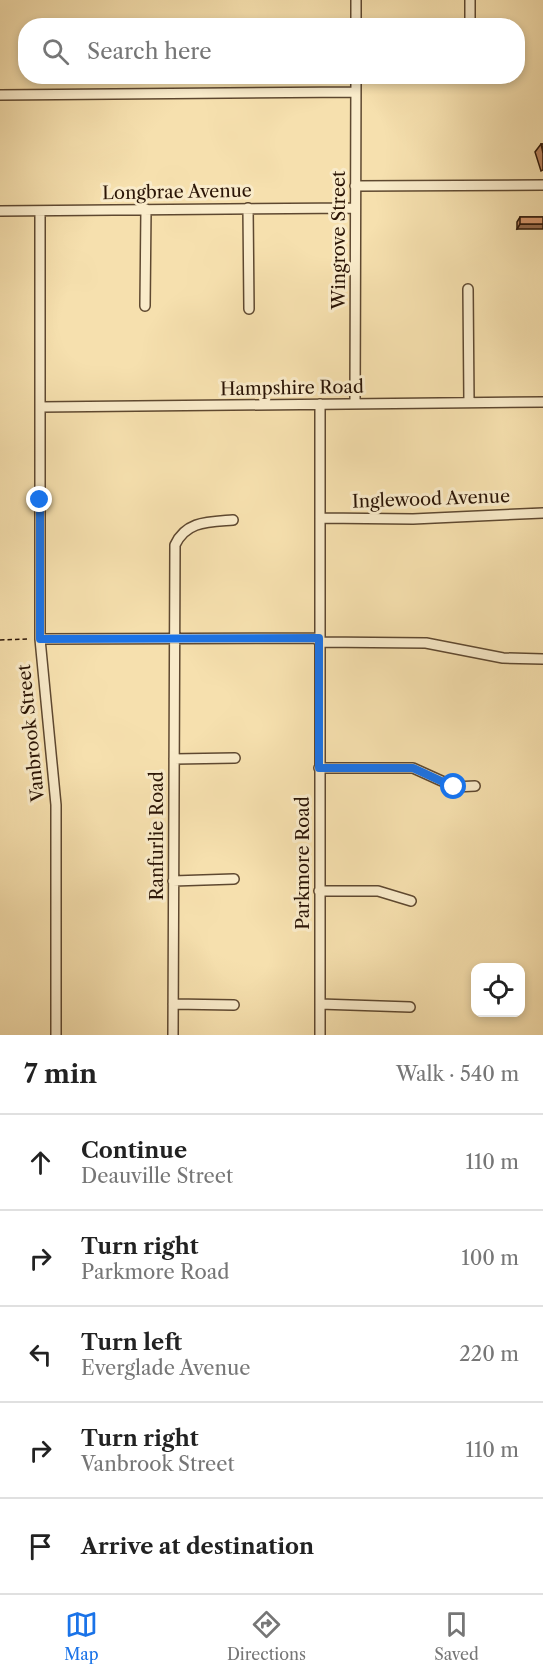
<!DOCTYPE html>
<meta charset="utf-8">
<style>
:root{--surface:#fff;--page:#f2f2f2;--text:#222;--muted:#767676;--line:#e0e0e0;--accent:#1a73e8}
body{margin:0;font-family:"Libre Caslon Text",serif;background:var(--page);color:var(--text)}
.controls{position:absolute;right:18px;bottom:18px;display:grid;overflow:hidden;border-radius:12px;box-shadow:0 3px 9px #0003}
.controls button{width:54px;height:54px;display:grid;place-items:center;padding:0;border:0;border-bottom:2px solid var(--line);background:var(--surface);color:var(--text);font:30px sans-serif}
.stop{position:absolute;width:18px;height:18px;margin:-14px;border:4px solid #1a73e8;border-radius:50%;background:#fff}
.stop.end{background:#1a73e8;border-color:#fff;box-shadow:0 2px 6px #0008}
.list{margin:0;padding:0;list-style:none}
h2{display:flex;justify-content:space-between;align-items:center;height:78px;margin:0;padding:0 24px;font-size:26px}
h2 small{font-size:20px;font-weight:400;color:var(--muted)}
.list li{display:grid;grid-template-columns:39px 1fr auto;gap:18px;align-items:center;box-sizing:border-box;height:96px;padding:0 24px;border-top:2px solid var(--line)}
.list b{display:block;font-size:22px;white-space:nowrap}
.list p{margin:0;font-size:20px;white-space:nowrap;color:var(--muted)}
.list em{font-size:20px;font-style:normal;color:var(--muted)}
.icon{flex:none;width:33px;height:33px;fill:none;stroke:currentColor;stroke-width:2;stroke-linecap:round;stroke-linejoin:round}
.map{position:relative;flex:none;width:543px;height:1035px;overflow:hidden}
.search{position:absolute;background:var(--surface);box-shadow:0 3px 9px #0003;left:18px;right:18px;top:18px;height:66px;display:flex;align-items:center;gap:15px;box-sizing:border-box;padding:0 21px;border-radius:24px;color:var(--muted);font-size:22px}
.sheet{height:558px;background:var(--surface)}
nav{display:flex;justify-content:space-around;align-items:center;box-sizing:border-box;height:84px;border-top:2px solid var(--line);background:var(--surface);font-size:16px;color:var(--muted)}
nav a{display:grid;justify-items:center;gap:3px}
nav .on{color:var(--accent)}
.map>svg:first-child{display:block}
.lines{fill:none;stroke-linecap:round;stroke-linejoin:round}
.minor-casing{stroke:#5e4830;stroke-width:12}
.path{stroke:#2b1506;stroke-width:1.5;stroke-dasharray:4.5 3;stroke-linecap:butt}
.minor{stroke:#f9ebca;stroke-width:9}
.wall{fill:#ba835f;stroke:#2b1506;stroke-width:1.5}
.shaded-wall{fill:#976a4d;stroke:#2b1506;stroke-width:1.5}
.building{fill:#d8986e;stroke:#2b1506;stroke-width:1.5}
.route{stroke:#1a73e8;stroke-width:8}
.labels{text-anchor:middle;stroke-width:6;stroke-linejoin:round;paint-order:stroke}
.street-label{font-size:18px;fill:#2b1506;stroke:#f9ebca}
</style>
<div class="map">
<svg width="543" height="1035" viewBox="0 0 543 1035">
<rect width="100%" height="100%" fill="#f6e0ae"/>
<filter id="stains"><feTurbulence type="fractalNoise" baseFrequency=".00333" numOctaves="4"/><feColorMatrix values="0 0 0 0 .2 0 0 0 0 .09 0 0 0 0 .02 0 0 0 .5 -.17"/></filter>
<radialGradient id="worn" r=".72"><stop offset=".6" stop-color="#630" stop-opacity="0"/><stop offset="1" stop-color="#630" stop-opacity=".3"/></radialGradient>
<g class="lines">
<defs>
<path id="minor" d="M356 0V26
M470 0V26
M471 76V78
M0 95 356 92
M355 186 543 185
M248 208 249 309
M0 211 355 208
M40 211V639L56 805V1035
M468 289 469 402
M145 306 146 209
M320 404V1035
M355 404 356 76
M41 407 543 402
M320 518 413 519 543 513
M40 639 319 638
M319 642 426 643 503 658 543 659
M174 759 235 758
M319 768H413L455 787 475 786
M173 881 234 879
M319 891H378L411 901
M173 1004 234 1005
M320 1004 410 1007
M173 1035 175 545C186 521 208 522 233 520"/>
</defs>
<use href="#minor" class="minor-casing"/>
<path class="path" d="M0 640 30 639"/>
<use href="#minor" class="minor"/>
</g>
<path class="wall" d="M541 144H543V170L541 171 535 152Z
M520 217H543L517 229V222Z"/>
<path class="shaded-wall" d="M520 224H543V229H517Z"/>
<path class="building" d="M541 144H543V153Z
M520 217H543V224H520Z"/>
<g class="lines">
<path class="route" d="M40 500V639L319 638V768H413L454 787"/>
</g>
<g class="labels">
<g class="street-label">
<text transform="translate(177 192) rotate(-1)" y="6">Longbrae Avenue</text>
<text transform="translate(339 240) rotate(-90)" y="6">Wingrove Street</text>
<text transform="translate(292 388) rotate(-1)" y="6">Hampshire Road</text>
<text transform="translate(431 499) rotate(-2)" y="6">Inglewood Avenue</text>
<text transform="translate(31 733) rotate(-96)" y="6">Vanbrook Street</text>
<text transform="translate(157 836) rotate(-90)" y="6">Ranfurlie Road</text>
<text transform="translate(303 863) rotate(-90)" y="6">Parkmore Road</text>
</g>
</g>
<rect width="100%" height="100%" filter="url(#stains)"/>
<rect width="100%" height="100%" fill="url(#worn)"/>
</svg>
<div class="controls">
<button><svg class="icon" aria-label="locate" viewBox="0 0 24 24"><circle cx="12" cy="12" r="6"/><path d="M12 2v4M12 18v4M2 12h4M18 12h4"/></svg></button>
</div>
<div class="stop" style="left:454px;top:787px"></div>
<div class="stop end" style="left:40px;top:500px"></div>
<div class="search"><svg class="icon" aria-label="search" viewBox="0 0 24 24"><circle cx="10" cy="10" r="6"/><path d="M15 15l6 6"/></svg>Search here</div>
</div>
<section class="sheet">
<h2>7 min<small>Walk · 540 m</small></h2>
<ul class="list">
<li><svg class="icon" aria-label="ahead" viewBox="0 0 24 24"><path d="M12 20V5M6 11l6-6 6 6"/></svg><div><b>Continue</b><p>Deauville Street</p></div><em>110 m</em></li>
<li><svg class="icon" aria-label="right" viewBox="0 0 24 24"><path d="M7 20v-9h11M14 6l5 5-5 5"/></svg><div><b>Turn right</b><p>Parkmore Road</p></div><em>100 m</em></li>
<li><svg class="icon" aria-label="left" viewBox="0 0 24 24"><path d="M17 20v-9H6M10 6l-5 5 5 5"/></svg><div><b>Turn left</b><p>Everglade Avenue</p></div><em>220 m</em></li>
<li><svg class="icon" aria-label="right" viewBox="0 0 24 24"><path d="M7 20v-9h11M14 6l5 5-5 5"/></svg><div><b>Turn right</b><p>Vanbrook Street</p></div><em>110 m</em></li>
<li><svg class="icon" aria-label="arrive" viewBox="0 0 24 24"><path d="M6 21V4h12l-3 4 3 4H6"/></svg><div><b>Arrive at destination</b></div></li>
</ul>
</section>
<nav>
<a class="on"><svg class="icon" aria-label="map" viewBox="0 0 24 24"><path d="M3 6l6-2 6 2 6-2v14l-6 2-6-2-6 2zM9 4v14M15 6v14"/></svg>Map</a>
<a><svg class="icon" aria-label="directions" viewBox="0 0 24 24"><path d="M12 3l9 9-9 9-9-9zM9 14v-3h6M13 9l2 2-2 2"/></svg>Directions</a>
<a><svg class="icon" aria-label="saved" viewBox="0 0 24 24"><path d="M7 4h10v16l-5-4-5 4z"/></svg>Saved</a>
</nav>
